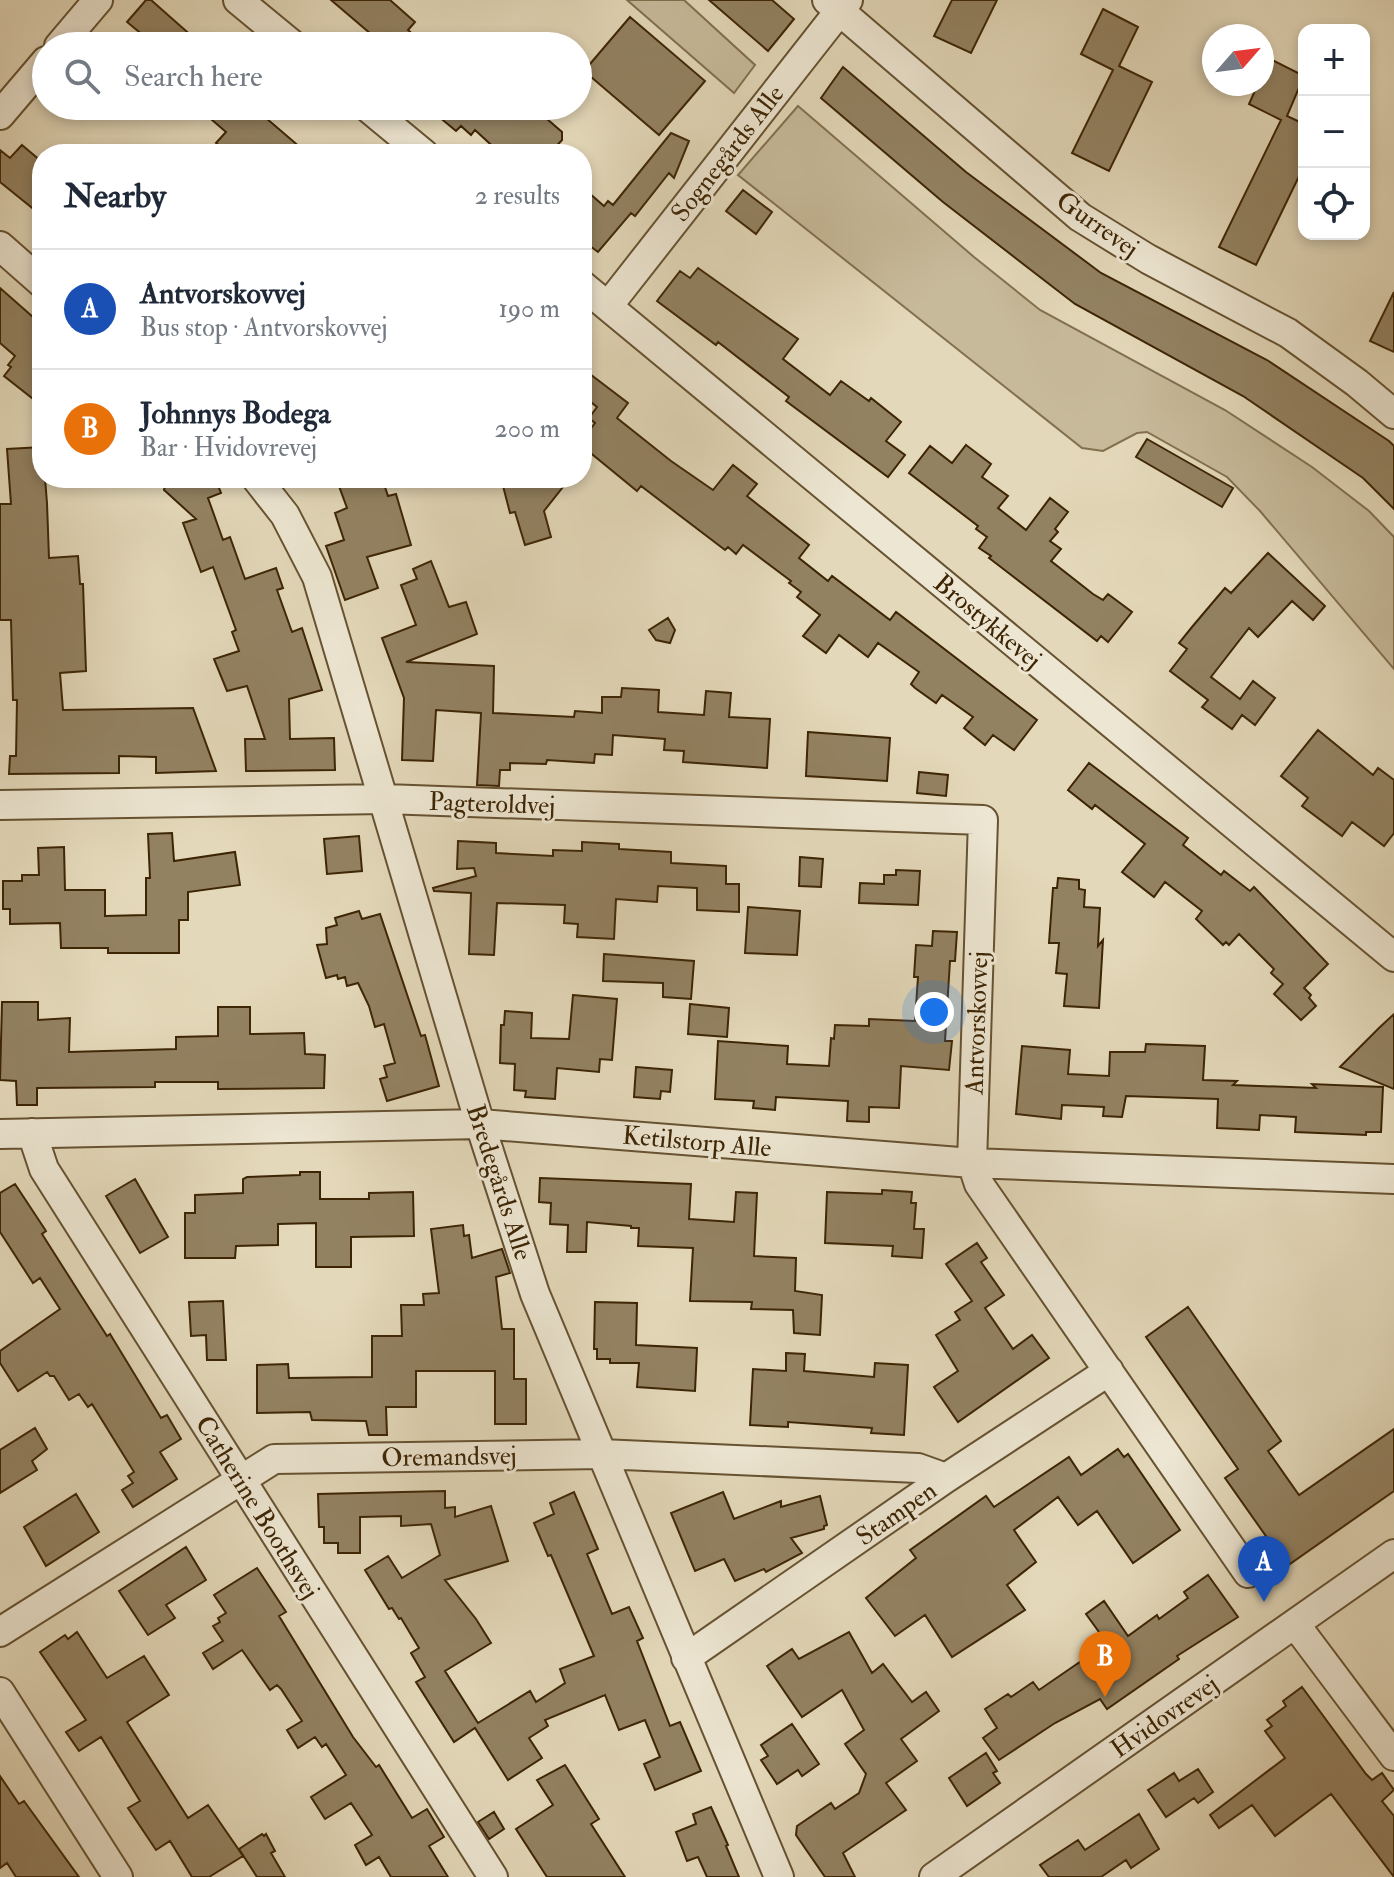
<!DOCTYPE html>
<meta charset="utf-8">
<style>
:root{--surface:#fff;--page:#f2f2f3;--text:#1f2937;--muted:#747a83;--line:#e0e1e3;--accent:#8f2418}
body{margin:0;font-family:"IM FELL Double Pica",serif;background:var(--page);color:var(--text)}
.controls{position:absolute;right:24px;top:24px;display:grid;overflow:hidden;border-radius:16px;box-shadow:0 4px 12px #0003}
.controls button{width:72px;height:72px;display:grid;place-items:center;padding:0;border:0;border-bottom:2px solid var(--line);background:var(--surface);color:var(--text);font:40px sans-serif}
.compass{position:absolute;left:1202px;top:24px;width:72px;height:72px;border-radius:50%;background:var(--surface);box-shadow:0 4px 12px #0003;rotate:62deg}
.you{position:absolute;left:934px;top:1012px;width:28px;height:28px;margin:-20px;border:6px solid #fff;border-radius:50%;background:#1a73e8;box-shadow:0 0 0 12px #1a73e833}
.badge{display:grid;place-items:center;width:52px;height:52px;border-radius:50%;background:var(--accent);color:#fff;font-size:26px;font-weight:700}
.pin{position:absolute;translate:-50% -66px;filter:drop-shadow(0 2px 4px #0008)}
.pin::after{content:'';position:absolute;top:42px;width:28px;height:24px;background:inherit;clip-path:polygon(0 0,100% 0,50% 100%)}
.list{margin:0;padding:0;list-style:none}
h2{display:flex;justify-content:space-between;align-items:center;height:104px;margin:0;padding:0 32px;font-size:34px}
h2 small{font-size:26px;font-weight:400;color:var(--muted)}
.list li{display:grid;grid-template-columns:52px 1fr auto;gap:24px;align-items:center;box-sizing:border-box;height:120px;padding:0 32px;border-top:2px solid var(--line)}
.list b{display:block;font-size:30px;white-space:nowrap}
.list p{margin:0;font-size:26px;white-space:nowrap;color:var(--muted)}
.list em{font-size:26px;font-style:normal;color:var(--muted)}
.icon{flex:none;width:44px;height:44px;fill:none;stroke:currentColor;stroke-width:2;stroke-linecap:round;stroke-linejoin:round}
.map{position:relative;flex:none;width:1394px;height:1877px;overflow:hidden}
.search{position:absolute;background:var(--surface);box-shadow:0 4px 12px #0003;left:32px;top:32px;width:560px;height:88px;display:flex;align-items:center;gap:20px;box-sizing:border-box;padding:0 28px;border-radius:44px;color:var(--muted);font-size:30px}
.panel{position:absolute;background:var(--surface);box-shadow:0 4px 12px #0003;left:32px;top:144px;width:560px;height:344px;border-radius:32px}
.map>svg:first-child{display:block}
.green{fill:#c7ba9a;stroke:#82704f;stroke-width:2}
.building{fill:#938262;stroke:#3d2504;stroke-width:2}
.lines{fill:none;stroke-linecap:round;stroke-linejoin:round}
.minor-casing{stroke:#665231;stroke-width:32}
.minor{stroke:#ede6d2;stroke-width:28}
.labels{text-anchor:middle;stroke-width:6;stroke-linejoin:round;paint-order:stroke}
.street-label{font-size:26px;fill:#3d2504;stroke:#ede6d2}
</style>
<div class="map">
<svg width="1394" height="1877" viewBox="0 0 1394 1877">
<rect width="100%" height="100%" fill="#e3d8b9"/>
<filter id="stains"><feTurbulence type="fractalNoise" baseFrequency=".0025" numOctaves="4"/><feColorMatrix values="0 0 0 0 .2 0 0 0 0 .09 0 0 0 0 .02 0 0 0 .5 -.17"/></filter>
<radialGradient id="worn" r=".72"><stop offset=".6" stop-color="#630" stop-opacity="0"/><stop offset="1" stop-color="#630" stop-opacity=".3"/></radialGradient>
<path class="green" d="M627 0H684L755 65 734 93Z
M798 106 974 257 1040 310 1225 410 1312 467 1369 511 1394 537V669L1260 511 1227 477 1147 432 1137 433 1103 451 1082 448 738 175Z"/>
<path class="building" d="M146 0H151L203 46H156L127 22Z
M331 0H390L415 22 408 30 426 46H385Z
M709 0H772L794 19 768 51Z
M952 0H997L971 53 934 36Z
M1103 9 1138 27 1119 66 1152 82 1109 171 1072 153 1113 70 1081 54Z
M630 17 705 81 659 135 584 71Z
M1270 59 1304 76 1287 116 1304 124V166L1256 265 1219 247 1281 120 1249 104 1258 84H1262V76Z
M843 67 966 172 1101 273 1267 360 1389 441 1394 446V509L1363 478 1243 396 1075 304 943 202 821 98Z
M196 106H252L308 154H230L216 143 226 132Z
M426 106H532L562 132V140L549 154H501L475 130 471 135 461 126 456 131Z
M671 133 689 141 674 178 669 173 635 216 631 213 598 252 582 240V187L604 206 608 201 613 205Z
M22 145 42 162V216L0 182V150L10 158Z
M743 190 772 212 756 234 726 211Z
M698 268 798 339 783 359 830 395 841 381 869 401 871 398 901 422 886 441 905 455 888 477 786 401 789 397 718 342 716 345 657 301 680 271 690 278Z
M0 288 42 325V406L4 376 11 367 8 365 15 356 0 343Z
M1394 292V352L1370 341Z
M582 368 628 403 617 418 671 461 713 490 733 465 757 484 747 496 809 545 799 558 828 581 832 576 890 620 896 612 1037 720 1014 750 993 735 985 745 964 728 973 717 942 695 936 703 915 688 911 684 919 672 878 643 868 657 839 635 826 653 803 636 820 615 797 597 801 592 789 583 791 581 743 545 736 554 728 547 725 550 641 486 637 491 582 446V440L595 423 589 418 597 407 582 395Z
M1147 439 1233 488 1222 507 1136 457Z
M966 445 991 464 982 477 1008 496 998 508 1026 530 1050 498 1068 512 1055 529 1058 532 1050 541 1061 549 1051 561 1093 594 1103 600 1108 594 1132 612 1108 642 1101 636 1097 641 989 558 991 556 979 548 987 537 976 529 978 526 909 473 930 446 952 463Z
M42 447V478H45L47 503 49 558 78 556 80 584H83L86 671 60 673 63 710 193 708 216 771 156 773V757L119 756V773L9 774 10 756H16L17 700H13L11 620H0V504H11L7 449Z
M167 478H215L221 493 208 498 223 540 230 537 245 579 276 568 283 588 277 590 292 632 302 628 322 690 289 699 290 739 334 738 335 770 246 771 245 739H265L247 686 227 691 214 659 239 651 232 632 236 630 213 567 201 572 183 523 196 519 164 490Z
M336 478H382L388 496 396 494 411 545 367 557 378 588 345 600 326 546 344 540 335 513 347 508Z
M530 478H570L544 511 551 537 525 545 515 512 510 513 503 486Z
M1268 553 1325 606 1313 620 1292 601 1258 637 1249 628 1211 677 1240 699 1253 681 1275 698 1255 725 1242 715 1232 729 1202 707 1208 700 1170 671 1187 649 1179 643 1192 627 1225 588 1231 593Z
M431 561 449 607 466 602 477 634 406 662 494 666 493 713 574 717 575 711 602 713V697H621L622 688 659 690 658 712 704 715 706 691 731 693 729 717 770 719 767 768 683 762 684 751 664 750 665 739 613 735 612 755 595 754 594 763 547 760 546 764 510 763V770H500L499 786 477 785 481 713 436 710 433 761 402 760 404 698 382 638 416 625 401 585 417 579 413 569Z
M668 618 675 630 670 643 656 640 649 630Z
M1318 730 1373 775 1378 768 1394 780V833L1384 846 1352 822 1342 836 1302 806 1308 798 1281 776Z
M808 732 890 738 887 781 806 776Z
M1089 763 1188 838 1183 845 1221 875 1224 871 1250 891 1254 887 1328 964 1304 988 1311 995 1309 998 1316 1006 1301 1020 1274 994 1283 984 1271 973 1274 969 1239 934 1229 945 1226 942 1223 945 1196 919 1202 911 1165 882 1154 897 1122 872 1145 844 1095 805 1092 809 1068 790Z
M919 772 948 775 946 796 917 793Z
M172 833 174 861 235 852 240 885 188 892V920H179V953H108V948H61L60 923 10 924V909H3V881H22V875H39L38 848 64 847 65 890H105V916L146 915V878H150L148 834Z
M359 836 362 871 327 874 324 839Z
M458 841 496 843V853L553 856V850L582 851V842L619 844V849L671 852V863L726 866V884H739V912L697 910V888L658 886 657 902 616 899 614 939 577 937 578 924 564 923 565 905 497 903 494 955 469 954 471 893 434 891 433 888 476 876 474 868 457 869Z
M800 857 823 859 821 887 799 886Z
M896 870 920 871 918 905 859 903 860 883 884 884V875H896Z
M1058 878 1079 880V889L1085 890 1084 907 1100 908 1098 946 1103 940 1099 1008 1064 1006 1067 974 1056 973 1059 943H1049L1053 888H1057Z
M748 907 800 911 797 955 745 953Z
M359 911 362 919 380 914 421 1036 425 1035 439 1086 387 1101 380 1079 387 1077 384 1066 395 1063 384 1024 375 1027 369 1006 358 983 347 986 345 977 338 979 337 975 326 978 317 945 327 944 326 928 337 925 335 918Z
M933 931 957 932 955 961H950L945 1041H952L949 1070 901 1066 899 1108 869 1107V1122L847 1121 848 1101 776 1097 775 1110 753 1108 754 1101 715 1099 718 1041 788 1046 787 1064 829 1066 831 1038 834 1039 835 1025 869 1026V1019L915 1021 918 977H914L916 945 932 946Z
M604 954 694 961 691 999 663 997V983L603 981Z
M573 995 617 999 612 1060 600 1059 599 1072 557 1068 555 1099 525 1097 526 1091 514 1090 515 1064 500 1063 501 1025H504L505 1011 532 1013 531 1038 569 1039Z
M2 1002H38V1020L70 1018 69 1052 176 1049V1037L218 1036V1007H250V1034L304 1033 305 1054 325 1055 324 1088 218 1089V1082H155V1087L37 1088V1105H17L16 1081 0 1080Z
M690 1004 729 1008 727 1037 688 1034Z
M1394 1014V1089L1340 1067 1379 1028Z
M1146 1044 1205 1046 1203 1080 1237 1081 1233 1085 1316 1088 1312 1084 1383 1087 1381 1132H1366V1135L1295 1132 1296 1117 1260 1115 1259 1130 1217 1128 1218 1099 1126 1096 1122 1117 1103 1116 1104 1107 1062 1105 1061 1119 1016 1114 1022 1046 1070 1050 1068 1074 1109 1076 1110 1052H1145Z
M636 1067 672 1070 670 1092 661 1091 660 1099 634 1097Z
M300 1172H320V1199H369V1193L413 1192 414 1236 351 1237V1267H316V1223L278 1224V1245L236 1246 235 1258H185V1213H195V1195L243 1193V1179L247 1177 300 1175Z
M540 1178 691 1184 689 1219 734 1222 736 1192 757 1193 754 1256 796 1258 795 1291 822 1295 820 1335 794 1333 793 1310 751 1309 752 1302 690 1301 693 1248 638 1246 639 1228H631V1226L587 1222 586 1252H567L568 1225 550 1224 551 1203 539 1202Z
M135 1179 168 1237 140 1253 106 1196Z
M15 1184 46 1231 42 1234 82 1297 107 1336 110 1334 161 1418 167 1415 181 1439 160 1452 177 1479 133 1507 122 1490 133 1483 128 1476 134 1472 92 1404 88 1407 79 1394 69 1400 54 1376H50L47 1372 18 1391 0 1363V1351L60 1309 40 1278 33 1283 0 1232V1193Z
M882 1190 912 1192 911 1203H916L914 1229H924L922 1258 892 1256 893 1246 825 1243 827 1192 882 1194Z
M463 1225 464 1236 469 1235 472 1258 502 1249 510 1273 496 1277 502 1329H514V1379H526V1424H495V1371H416V1407H386L387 1435H369L366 1421 312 1420 310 1412 257 1413V1365L288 1364 289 1378 372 1377V1336H402L401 1305H424L423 1294 439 1293 431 1229Z
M977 1243 987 1258 981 1262 1004 1295 985 1308 1013 1349 1032 1335 1049 1358 958 1422 934 1387 958 1371 936 1335 960 1320 955 1312 972 1301 946 1264Z
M223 1301 226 1360H207L206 1335 191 1336 189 1302Z
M595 1302 637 1303 636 1345 697 1348 695 1391 637 1387 639 1363H610V1359H597V1349H594Z
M1188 1307 1281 1441 1268 1451 1299 1495 1394 1429V1491L1287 1566 1225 1478 1238 1469 1146 1337Z
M786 1353 805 1354 804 1371 874 1377 875 1363 908 1365 904 1435 871 1433 872 1428 788 1422V1427L750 1425 753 1369 786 1371Z
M35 1428 47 1449 32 1461 37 1470 0 1493V1450Z
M1118 1449 1124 1457 1128 1454 1180 1530 1133 1563 1097 1511 1078 1525 1058 1497 1014 1530 1036 1562 1007 1585 1025 1610 952 1657 925 1615 895 1636 866 1598 916 1558 910 1550 986 1496 994 1507 1069 1457 1081 1475Z
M445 1491V1508L455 1507V1517L491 1506 508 1561 445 1580 476 1619 491 1643 445 1671 478 1723 530 1691 536 1702 565 1683 560 1669 594 1656 551 1555 548 1556 534 1523 554 1514 550 1503 574 1492 598 1549 587 1554 612 1614 629 1607 643 1638 637 1641 670 1726 680 1722 701 1771 655 1790 644 1764 660 1757 645 1720 619 1730 605 1695 545 1720 548 1726 529 1738 542 1758 508 1780 475 1728 454 1742 416 1682 425 1677 411 1653 419 1648 401 1618 399 1619 392 1608 389 1609 365 1570 388 1556 402 1578 440 1555 431 1524 401 1526V1516L360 1517V1553H338V1543H324V1527H319L318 1494Z
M723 1492 734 1519 781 1501V1507L820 1496 827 1525 824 1526V1529L791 1538 802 1553 766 1572 764 1569 735 1581 724 1559 695 1571 671 1513Z
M76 1494 99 1532 46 1566 24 1527Z
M186 1547 206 1580 166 1605 175 1618 148 1635 119 1591Z
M257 1568 286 1612 279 1616 353 1737 376 1767 379 1765 412 1818 427 1809 444 1837 429 1846 448 1877H391L379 1857 366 1865 355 1845 372 1835 351 1803 325 1819 311 1797 346 1775 326 1744 322 1747 315 1737 298 1748 287 1730 302 1721 281 1689 277 1685 270 1690 242 1650 213 1669 203 1653 223 1641 213 1626 220 1622 218 1618 226 1613 214 1595Z
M1208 1575 1238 1617 1177 1656 1179 1659 1107 1709 1100 1699 1055 1723 999 1760 983 1738 997 1728 985 1709 1008 1694 1011 1697 1033 1682 1039 1690 1087 1657 1084 1653 1104 1639 1086 1614 1104 1601 1128 1636 1157 1615 1159 1619 1188 1598 1184 1592Z
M77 1632 107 1678 144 1656 169 1695 127 1722 188 1818 208 1805 243 1856 209 1877H192L170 1841 156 1850 128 1808 140 1801 101 1737 79 1751 66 1732 86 1720 40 1652 65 1635 68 1639Z
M849 1632 872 1673 883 1664 912 1702 926 1692 939 1711 901 1739 917 1761 886 1783 906 1810 843 1853 855 1877H825L796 1835 797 1826 831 1803 835 1809 859 1793 866 1774 845 1744 864 1730 842 1690 802 1717 767 1666 792 1649 799 1659Z
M1302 1687 1366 1774 1372 1780 1382 1773 1394 1790 1382 1801 1394 1816V1877L1331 1794 1275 1836 1252 1805 1219 1828 1210 1815 1285 1758 1265 1731 1272 1726 1267 1720 1286 1706 1283 1701Z
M792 1724 819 1764 802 1776 798 1770 777 1784 761 1760 768 1756 761 1745Z
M986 1753 997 1771 993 1773 1000 1783 967 1806 949 1778Z
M565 1765 599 1819 591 1824 625 1877H547L516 1829 553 1805 537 1780Z
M1198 1769 1213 1792 1198 1803 1194 1798 1166 1817 1148 1790 1174 1773 1179 1781Z
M0 1776 19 1804 24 1801 79 1877H16L7 1863 0 1868Z
M711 1807 728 1845 726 1846 739 1877H707L698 1857 687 1861 676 1832 696 1824 693 1814Z
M494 1812 504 1829 489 1839 478 1822Z
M1139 1814 1159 1849 1131 1868 1126 1860 1101 1877H1049L1040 1865 1078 1840 1085 1850Z
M262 1834 264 1836 266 1834 275 1851 271 1853 285 1877H257L239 1849Z"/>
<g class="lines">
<defs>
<path id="minor" d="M238 0 294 46
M827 0 1080 217 1148 259 1288 333 1357 383 1394 414
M59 46 98 0
M366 106 424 154
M0 115 46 61
M0 246 42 283
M582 285 1394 957
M608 306 848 0
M256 478 285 515 317 577 480 1124 535 1294 779 1877
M0 805 385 799 983 820 972 1163 979 1184 1248 1573
M32 1133 44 1169 493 1877
M0 1134 480 1124 972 1163 1394 1179
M1295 1624 1394 1756
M0 1632 274 1459 601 1454 918 1468 946 1478
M686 1658 946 1478 1109 1371
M0 1692 118 1877
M934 1877 1394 1554"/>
</defs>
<use href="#minor" class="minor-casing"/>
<use href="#minor" class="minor"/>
</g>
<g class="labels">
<g class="street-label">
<text transform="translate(727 153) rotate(-52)" y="9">Sognegårds Alle</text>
<text transform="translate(1098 224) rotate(35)" y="9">Gurrevej</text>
<text transform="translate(988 621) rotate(40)" y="9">Brostykkevej</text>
<text transform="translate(492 803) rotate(2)" y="9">Pagteroldvej</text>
<text transform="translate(976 1023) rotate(-88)" y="9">Antvorskovvej</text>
<text transform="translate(697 1141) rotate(5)" y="9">Ketilstorp Alle</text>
<text transform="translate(500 1182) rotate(72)" y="9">Bredegårds Alle</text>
<text transform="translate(449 1456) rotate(-1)" y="9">Oremandsvej</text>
<text transform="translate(258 1507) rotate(58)" y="9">Catherine Boothsvej</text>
<text transform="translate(896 1513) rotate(-35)" y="9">Stampen</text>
<text transform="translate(1164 1716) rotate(-35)" y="9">Hvidovrevej</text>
</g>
</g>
<rect width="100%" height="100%" filter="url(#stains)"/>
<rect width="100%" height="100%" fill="url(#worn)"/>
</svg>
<div class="controls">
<button>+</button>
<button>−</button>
<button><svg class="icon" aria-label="locate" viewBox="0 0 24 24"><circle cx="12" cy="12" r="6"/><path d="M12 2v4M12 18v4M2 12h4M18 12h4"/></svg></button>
</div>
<svg class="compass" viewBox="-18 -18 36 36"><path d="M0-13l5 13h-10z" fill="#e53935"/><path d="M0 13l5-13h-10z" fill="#747a83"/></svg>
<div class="you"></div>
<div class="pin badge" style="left:1264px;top:1602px;background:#1a4fb4">A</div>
<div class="pin badge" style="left:1105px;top:1697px;background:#e8710a">B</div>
<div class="search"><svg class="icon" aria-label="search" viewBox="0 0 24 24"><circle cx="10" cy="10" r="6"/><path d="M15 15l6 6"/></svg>Search here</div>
<section class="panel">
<h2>Nearby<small>2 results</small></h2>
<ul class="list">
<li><span class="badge" style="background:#1a4fb4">A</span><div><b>Antvorskovvej</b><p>Bus stop · Antvorskovvej</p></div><em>190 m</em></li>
<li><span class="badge" style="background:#e8710a">B</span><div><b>Johnnys Bodega</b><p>Bar · Hvidovrevej</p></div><em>200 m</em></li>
</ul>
</section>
</div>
